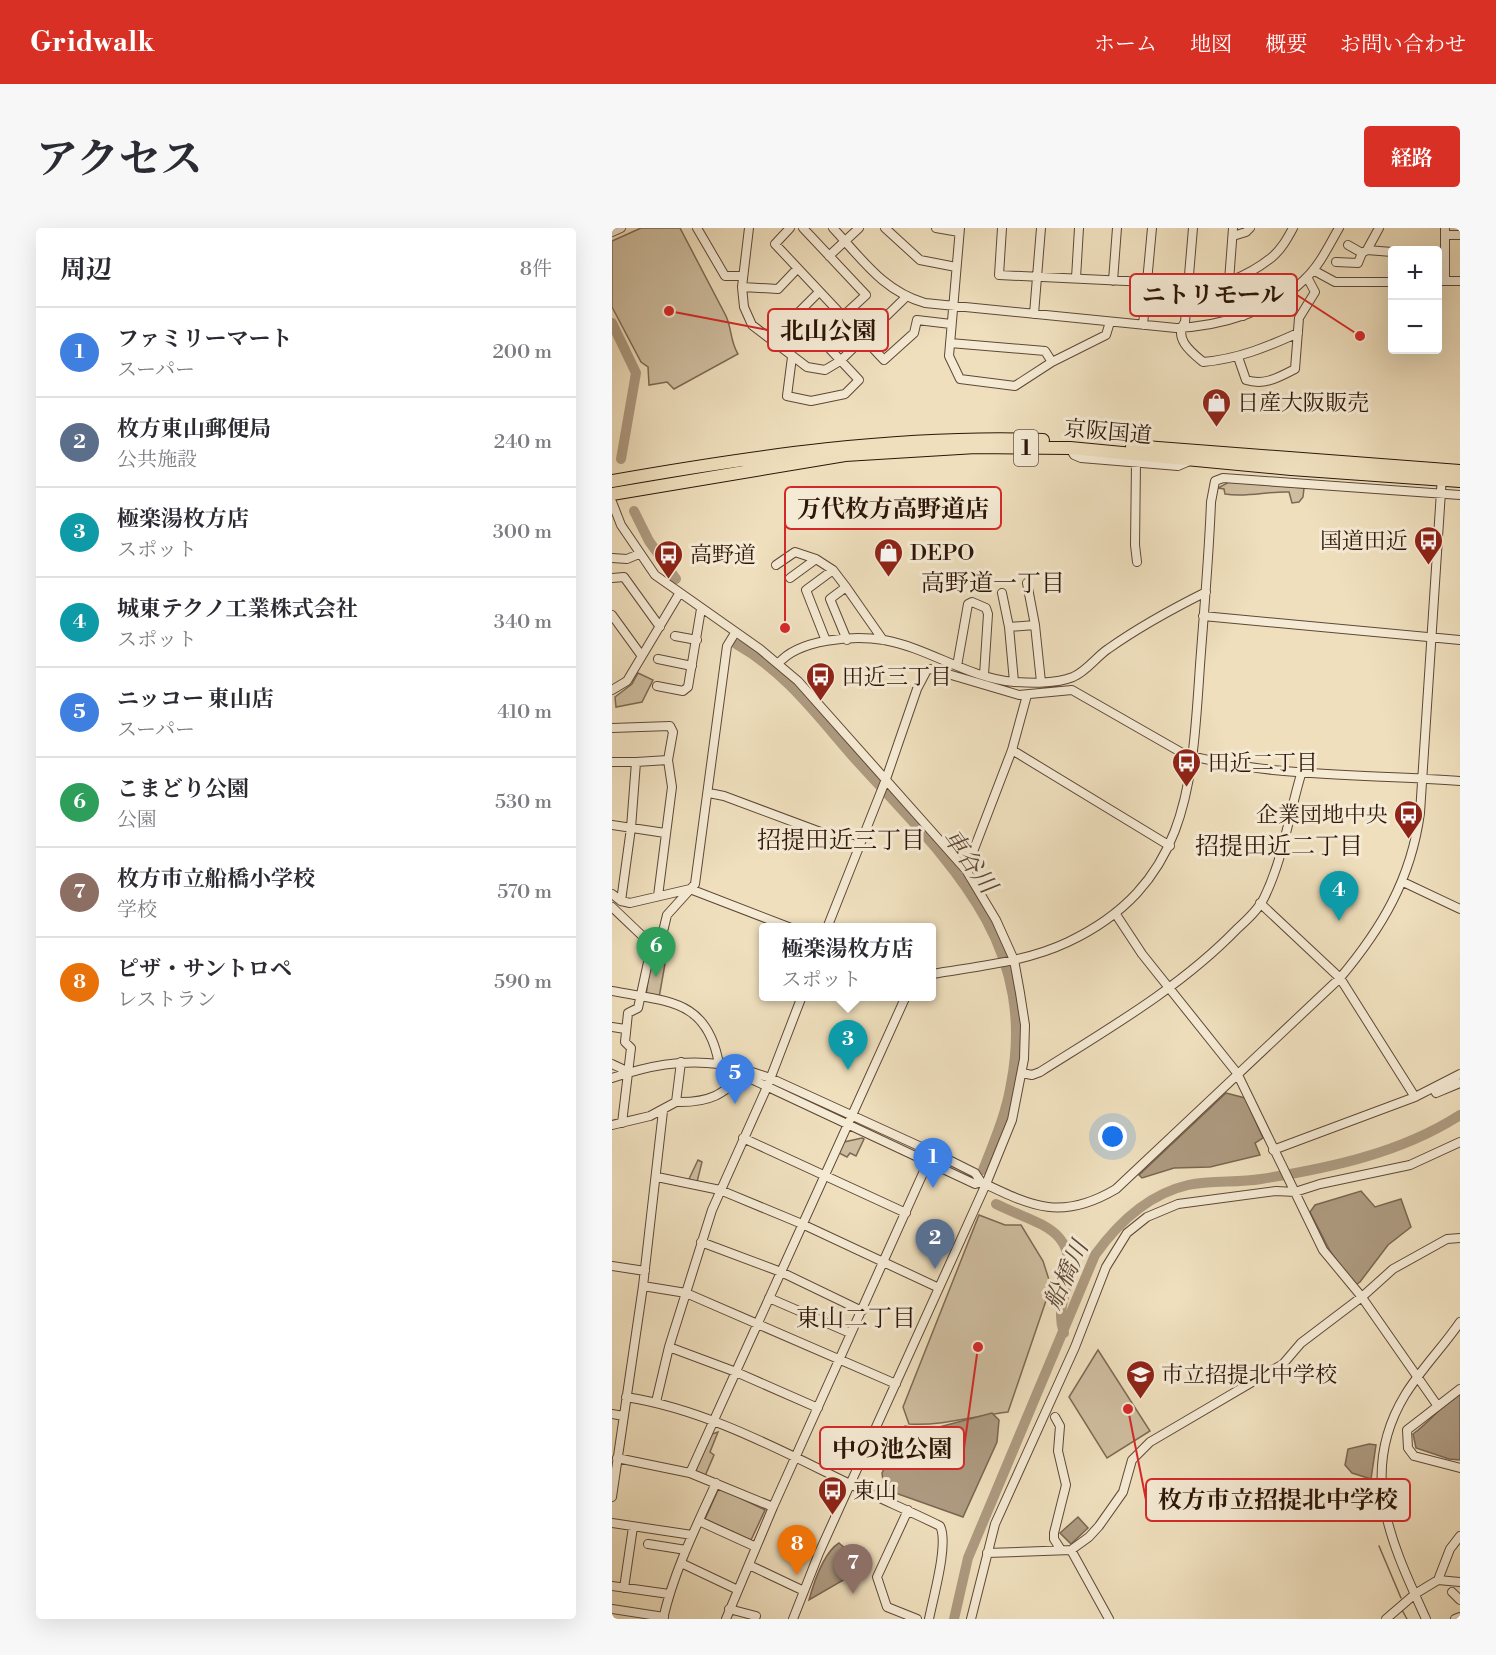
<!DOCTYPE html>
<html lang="ja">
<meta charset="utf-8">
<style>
:root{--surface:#fff;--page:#f7f7f7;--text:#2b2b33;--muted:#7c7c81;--line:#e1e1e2;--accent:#d93025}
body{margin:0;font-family:"Libre Bodoni","Noto Serif JP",serif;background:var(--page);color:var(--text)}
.controls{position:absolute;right:18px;top:18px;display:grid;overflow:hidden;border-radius:6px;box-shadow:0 6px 24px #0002}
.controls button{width:54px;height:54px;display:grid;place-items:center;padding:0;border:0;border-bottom:2px solid var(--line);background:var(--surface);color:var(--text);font:30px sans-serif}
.you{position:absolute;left:501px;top:909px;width:21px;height:21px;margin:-15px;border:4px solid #fff;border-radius:50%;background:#1a73e8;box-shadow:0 0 0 9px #1a73e833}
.badge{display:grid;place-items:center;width:39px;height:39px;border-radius:50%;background:var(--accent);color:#fff;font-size:20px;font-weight:700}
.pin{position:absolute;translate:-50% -50px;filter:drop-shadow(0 2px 3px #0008)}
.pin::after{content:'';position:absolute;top:32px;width:21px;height:18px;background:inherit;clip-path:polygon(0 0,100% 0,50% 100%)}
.popup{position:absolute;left:147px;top:695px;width:177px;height:78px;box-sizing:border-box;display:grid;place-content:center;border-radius:6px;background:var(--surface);filter:drop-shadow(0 2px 4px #0005);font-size:20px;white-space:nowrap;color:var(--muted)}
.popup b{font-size:22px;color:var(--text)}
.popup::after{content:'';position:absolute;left:50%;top:100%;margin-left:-12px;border:12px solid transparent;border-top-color:var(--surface)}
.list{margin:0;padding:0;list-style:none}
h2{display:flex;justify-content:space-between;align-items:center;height:78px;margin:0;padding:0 24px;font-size:26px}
h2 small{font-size:20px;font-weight:400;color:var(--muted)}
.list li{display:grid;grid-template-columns:39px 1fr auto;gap:18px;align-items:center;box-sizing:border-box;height:90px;padding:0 24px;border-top:2px solid var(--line)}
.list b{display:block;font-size:22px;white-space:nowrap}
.list p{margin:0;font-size:20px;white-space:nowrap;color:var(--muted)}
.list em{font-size:20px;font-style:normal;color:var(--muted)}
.map{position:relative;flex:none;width:848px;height:1391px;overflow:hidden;border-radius:6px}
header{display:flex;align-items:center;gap:36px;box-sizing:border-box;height:84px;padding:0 30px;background:var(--accent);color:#fff}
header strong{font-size:28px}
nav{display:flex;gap:33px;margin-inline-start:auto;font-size:21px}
.intro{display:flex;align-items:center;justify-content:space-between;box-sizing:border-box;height:144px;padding:0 36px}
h1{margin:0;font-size:42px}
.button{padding:15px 27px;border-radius:6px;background:var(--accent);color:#fff;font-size:21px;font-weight:700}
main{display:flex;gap:36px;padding:0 36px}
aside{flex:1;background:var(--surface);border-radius:6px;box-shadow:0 6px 24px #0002}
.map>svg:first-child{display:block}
.green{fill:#cebd9f;stroke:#7e6954;stroke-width:1.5}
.water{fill:#ad9a80;stroke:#7a6551;stroke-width:1.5}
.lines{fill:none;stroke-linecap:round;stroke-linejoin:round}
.stream{stroke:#7a6551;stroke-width:1.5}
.river{stroke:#ad9a80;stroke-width:10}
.minor-casing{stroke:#5e4837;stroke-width:10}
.highway-casing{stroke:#2d150a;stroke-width:14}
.minor{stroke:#f5ead4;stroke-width:8}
.highway{stroke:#efdfbd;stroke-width:12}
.labels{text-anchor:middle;stroke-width:6;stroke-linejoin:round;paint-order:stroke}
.shield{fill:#f5ead4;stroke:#695547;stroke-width:1.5}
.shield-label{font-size:21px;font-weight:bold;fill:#2d150a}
.poi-label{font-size:22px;fill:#2d150a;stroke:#f5ead4;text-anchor:start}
.street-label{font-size:22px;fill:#2d150a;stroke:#f5ead4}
.neighbourhood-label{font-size:24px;fill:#2d150a;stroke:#f5ead4}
.water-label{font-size:24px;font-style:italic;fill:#604a39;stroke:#f5ead4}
.leader{fill:none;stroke:#d62828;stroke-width:2}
.callout-dot{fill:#d62828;stroke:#f5ead4;stroke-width:2}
.callout{fill:#f5ead4;stroke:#d62828;stroke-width:2}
.callout-label{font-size:24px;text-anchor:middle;font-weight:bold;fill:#2d150a}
</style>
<header>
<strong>Gridwalk</strong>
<nav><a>ホーム</a><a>地図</a><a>概要</a><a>お問い合わせ</a></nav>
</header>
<div class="intro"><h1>アクセス</h1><a class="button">経路</a></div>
<main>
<aside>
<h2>周辺<small>8件</small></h2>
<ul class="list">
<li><span class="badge" style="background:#3f7fe0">1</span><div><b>ファミリーマート</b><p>スーパー</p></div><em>200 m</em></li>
<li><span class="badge" style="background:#5c6f8a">2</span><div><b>枚方東山郵便局</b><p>公共施設</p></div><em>240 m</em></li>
<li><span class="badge" style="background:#0f9aa8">3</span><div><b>極楽湯枚方店</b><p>スポット</p></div><em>300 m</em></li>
<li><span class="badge" style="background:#0f9aa8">4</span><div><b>城東テクノ工業株式会社</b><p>スポット</p></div><em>340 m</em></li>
<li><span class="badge" style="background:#3f7fe0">5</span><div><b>ニッコー 東山店</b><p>スーパー</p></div><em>410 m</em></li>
<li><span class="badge" style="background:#2e9e5b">6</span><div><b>こまどり公園</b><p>公園</p></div><em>530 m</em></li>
<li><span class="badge" style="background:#8d6e63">7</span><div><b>枚方市立船橋小学校</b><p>学校</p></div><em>570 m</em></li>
<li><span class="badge" style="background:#e8710a">8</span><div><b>ピザ・サントロペ</b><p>レストラン</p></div><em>590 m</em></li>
</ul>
</aside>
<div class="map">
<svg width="848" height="1391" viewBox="0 0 848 1391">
<rect width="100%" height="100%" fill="#efdfbd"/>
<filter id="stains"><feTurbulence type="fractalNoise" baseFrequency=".00333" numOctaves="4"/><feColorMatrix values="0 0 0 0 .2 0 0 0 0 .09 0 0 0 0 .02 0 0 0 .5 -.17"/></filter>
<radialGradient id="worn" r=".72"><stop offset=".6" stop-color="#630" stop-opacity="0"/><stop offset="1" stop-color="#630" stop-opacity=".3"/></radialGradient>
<path class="green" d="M29 0H68L114 88C120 101 118 113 126 126L62 161 55 154 37 157 36 139 29 134 0 79V13Z
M617 254 692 260 691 269 687 274 680 275 677 264C655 263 635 270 613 266L612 261 606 260Z
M26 445 41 452 30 474 4 479 3 469 20 456Z
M44 723 54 730 47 770 34 768 39 728Z
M250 910 252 911 244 928 238 925 235 929 227 925 232 914Z
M86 932 90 934 85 954 77 951Z
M367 987 393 997H409L431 1033 439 1058 396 1184C363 1188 330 1198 297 1196L291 1179Z
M486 1122 538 1203 495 1230 457 1169Z
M106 1204 98 1224 102 1227 93 1248 83 1244 100 1206Z
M107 1260 153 1282 139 1312 93 1291Z"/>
<path class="water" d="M614 865 633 870 651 910 643 915 648 927 598 939 562 940 530 950 527 947Z
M749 963 763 979 789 971 799 999 776 1017 748 1054 742 1058 718 1023 698 984 703 977Z
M848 1163V1232L837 1231 804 1220 801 1206C819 1193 830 1177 848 1163Z
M380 1185 387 1192 385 1214 351 1289 272 1261 270 1245 293 1198 316 1202Z
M757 1216 764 1217 759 1251 740 1245 733 1237 736 1221Z
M466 1289 476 1300 459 1316 448 1305Z
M227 1315 242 1328 247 1343 197 1372C202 1354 211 1325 227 1315Z"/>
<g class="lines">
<path class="stream" d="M767 1318 789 1370
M790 1382 795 1391"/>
<path class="river" d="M0 95 24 145 9 231
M22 283 37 313 64 351
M124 416C174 444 206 489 244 532 332 629 427 711 399 856 394 886 382 914 371 942
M384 976C426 997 469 1000 454 1060 450 1077 446 1088 452 1105
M342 1391 356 1330 483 1027C506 995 537 966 576 957 600 952 625 955 649 951 718 940 789 925 848 887"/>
<defs>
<path id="minor" d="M85 0 113 48H131
M137 0 130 59 132 79 140 97 195 139 213 142 228 133 294 69
M178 0 163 16 272 132 302 105 305 92 339 96
M191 0 254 67 230 89
M221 0C250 31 271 63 313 75L564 100C609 98 661 83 693 51 708 37 717 17 727 0
M273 0 308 32 344 39
M324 0 347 4
M348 0 337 128 348 151 403 158 440 134 494 107 498 94
M390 0 387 47 535 54
M581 0 573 94C561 110 579 124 591 134 626 131 655 119 686 105
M621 0 617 53 631 88
M767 0 755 22 780 24
M833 0V53
M0 4 9 0
M833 7H848
M621 8 634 4 638 0
M736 17 750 25
M217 28 247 0
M724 34 746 35 750 25 755 22
M701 42 723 54H780
M464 50 467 0
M501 53 505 0
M826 53H848
M130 59 166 61 185 41
M576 61C604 62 636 48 659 30 669 22 675 11 681 0
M422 86 429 0
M531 97 540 0
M338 115 433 123 440 134
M180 129 175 168 199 173 233 166 247 152 185 86 207 64
M626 129 634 152C653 158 667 149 683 141L687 90 703 64 695 49
M458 220 462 227 469 230 566 238 580 232
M524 235 523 317 525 334
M0 274 9 297 43 347 148 421 186 453 354 642 384 692 402 732 408 765 413 797 412 831 400 892 374 956 207 1325 181 1391
M0 330 15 331 27 326
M204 331 221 342 194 362 214 413
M164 337 183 324 204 331 178 350
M221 342 234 359 218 371 235 412
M0 350 12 349 48 399
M234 359 271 412
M390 365 397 399 402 454
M0 387 29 427
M591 388 848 412
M423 397 429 454
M397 399 423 397 415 355
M63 408 85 412
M46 431 80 438
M166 436C186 411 241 407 272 412 317 420 356 450 402 454 420 455 443 456 461 449 475 443 484 429 496 421 527 399 560 381 594 364
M345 438 356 376 360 374 374 380 376 386 372 447
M45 458 71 463 76 459 89 381
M0 462 15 453 67 366
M0 500 58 498 61 504 56 532 24 534 19 600 9 673
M400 522 558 618
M0 534H24
M97 565 112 568 246 618
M0 597 53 605
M354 642 400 522 415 467
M791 654 848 681
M0 666 9 673 18 675 78 661 179 700
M46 668 60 559 56 532
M648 675 728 750 803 869
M0 679 43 720
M503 685 530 726 625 845 711 1022 749 1068 825 1177
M215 700 274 551 305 461 315 442 319 441 407 467 460 462 572 526C660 550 757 546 848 553
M320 746C366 738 414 734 456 714 578 656 580 554 588 437 592 383 597 328 599 274L603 253 611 250 848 267
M0 763C55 774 95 770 107 836
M0 799 13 801
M0 836 17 844
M410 845 420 847 428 844C496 801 569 759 625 701 635 692 646 682 652 670 672 629 677 585 690 543
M0 850C36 838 69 831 107 836L363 956 369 954
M822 861 824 865 848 855
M64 874C101 875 111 865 137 843L158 850 331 929 363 945 369 954C421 979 450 993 504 961L728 750C770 700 799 651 808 585L830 248
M10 895 19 820 13 814 16 785 26 780 38 725 48 716 55 687 83 656 115 418 123 405
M0 897 38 888 64 874 69 834
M131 910 294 985
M661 922 803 869 848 846
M45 949 108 962 190 996 327 1060
M89 1014 169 1044 250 1083
M0 1038 33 1043
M31 1058 74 1065 284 1156
M157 1070 238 1105
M57 1119 124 1144 206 1180
M848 1161 795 1202 796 1220 802 1228 848 1240
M14 1169C92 1181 166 1221 236 1255 266 1270 298 1283 328 1298 337 1315 321 1370 317 1391
M44 1174 57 1119 100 982 155 859 190 768
M0 1186 11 1188
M443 1189 448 1198 446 1223 454 1257 442 1305V1311L449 1322
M5 1230 78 1245
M0 1269 31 1058 51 883
M161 1279 78 1245 294 768
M296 1282 265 1349 275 1379 305 1391
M87 1293 144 1319
M0 1295 80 1307
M36 1316 74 1322
M459 1322 497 1391
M375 1325 459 1322 477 1309 487 1298 511 1264 520 1232 538 1214 671 1136 689 1115 751 1068 781 1041 835 1011 848 1010
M69 1335 126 1362
M137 1337 192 1363
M826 1352 838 1321 848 1308
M0 1358 57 1366
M12 1360 21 1299
M840 1364 848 1372
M0 1381 52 1389
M117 1381 144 1388
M51 1391C62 1343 84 1299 104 1255
M114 1391 161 1279 316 934
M359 1391 383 1296 463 1119 494 1039 515 1005 535 989 566 976 664 963 683 964 708 956 798 937 848 914
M774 1391 803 1366 826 1352 848 1354
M814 1391C780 1316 745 1246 793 1167 809 1141 831 1119 848 1094
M843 1391 848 1389"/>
<path id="highway" d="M520 218 848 243
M0 253C143 228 285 207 431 212
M0 266 233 227 364 219 458 220 679 241 848 253"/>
</defs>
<use href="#minor" class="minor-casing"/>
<use href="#highway" class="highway-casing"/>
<use href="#minor" class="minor"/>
<use href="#highway" class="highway"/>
</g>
<defs>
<symbol id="shop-pin" viewBox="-11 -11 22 30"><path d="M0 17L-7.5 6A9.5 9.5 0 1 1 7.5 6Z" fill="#8f2418" stroke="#f5ead4"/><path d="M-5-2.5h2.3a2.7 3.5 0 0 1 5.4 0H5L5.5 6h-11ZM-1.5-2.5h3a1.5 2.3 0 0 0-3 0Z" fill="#fff"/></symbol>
<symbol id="bus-pin" viewBox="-11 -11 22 30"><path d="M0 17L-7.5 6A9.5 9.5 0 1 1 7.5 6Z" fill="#8f2418" stroke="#f5ead4"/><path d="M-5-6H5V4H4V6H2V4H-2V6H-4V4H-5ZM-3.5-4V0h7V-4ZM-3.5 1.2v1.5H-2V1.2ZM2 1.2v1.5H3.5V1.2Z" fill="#fff"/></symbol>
<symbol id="school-pin" viewBox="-11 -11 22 30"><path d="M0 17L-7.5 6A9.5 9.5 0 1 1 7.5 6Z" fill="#8f2418" stroke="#f5ead4"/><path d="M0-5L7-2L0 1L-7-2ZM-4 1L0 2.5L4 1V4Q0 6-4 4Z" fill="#fff"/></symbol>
</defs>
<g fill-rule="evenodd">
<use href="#shop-pin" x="588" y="158" width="33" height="45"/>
<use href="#bus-pin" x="800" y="296" width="33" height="45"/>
<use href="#shop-pin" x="260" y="308" width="33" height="45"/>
<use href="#bus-pin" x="40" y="310" width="33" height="45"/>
<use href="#bus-pin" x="192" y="432" width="33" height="45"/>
<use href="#bus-pin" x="558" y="518" width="33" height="45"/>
<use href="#bus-pin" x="780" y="570" width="33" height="45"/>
<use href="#school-pin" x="512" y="1130" width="33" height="45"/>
<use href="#bus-pin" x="204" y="1246" width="33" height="45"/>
</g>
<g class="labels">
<rect class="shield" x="402" y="202" width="24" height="36" rx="4.5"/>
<g class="shield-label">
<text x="414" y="227">1</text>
</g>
<g class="poi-label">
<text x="625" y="182">日産大阪販売</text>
<text x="796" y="320" text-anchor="end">国道田近</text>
<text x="298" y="332">DEPO</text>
<text x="78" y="334">高野道</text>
<text x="230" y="456">田近三丁目</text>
<text x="596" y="542">田近二丁目</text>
<text x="776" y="594" text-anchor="end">企業団地中央</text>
<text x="549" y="1154">市立招提北中学校</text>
<text x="241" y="1270">東山</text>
</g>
<g class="street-label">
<text transform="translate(496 203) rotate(5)" y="8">京阪国道</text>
</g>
<g class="neighbourhood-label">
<text x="381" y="363">高野道一丁目</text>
<text x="229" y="620">招提田近三丁目</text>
<text x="667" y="626">招提田近二丁目</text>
<text x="244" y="1098">東山二丁目</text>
</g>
<g class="water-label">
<text transform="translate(358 633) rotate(54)" y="8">車谷川</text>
<text transform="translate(454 1047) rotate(-65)" y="8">船橋川</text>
</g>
</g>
<path class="leader" d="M748 108L685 67M57 83L156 102M173 400L173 280M366 1119L352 1220M516 1181L534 1272"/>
<g class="callout-dot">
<circle cx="748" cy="108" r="6"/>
<circle cx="57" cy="83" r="6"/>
<circle cx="173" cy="400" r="6"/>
<circle cx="366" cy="1119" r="6"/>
<circle cx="516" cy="1181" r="6"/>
</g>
<g class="callout">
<rect x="518" y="46" width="167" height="42" rx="6"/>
<rect x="156" y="81" width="120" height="42" rx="6"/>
<rect x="173" y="259" width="216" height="42" rx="6"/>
<rect x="208" y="1199" width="144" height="42" rx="6"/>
<rect x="534" y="1251" width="264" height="42" rx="6"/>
</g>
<g class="callout-label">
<text x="601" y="75">ニトリモール</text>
<text x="216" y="111">北山公園</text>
<text x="281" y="289">万代枚方高野道店</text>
<text x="280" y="1229">中の池公園</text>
<text x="666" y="1280">枚方市立招提北中学校</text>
</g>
<rect width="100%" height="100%" filter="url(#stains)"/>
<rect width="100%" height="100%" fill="url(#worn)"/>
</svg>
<div class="controls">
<button>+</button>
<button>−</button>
</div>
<div class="you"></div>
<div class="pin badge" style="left:321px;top:960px;background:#3f7fe0">1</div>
<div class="pin badge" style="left:323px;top:1041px;background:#5c6f8a">2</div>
<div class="pin badge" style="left:236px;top:842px;background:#0f9aa8">3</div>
<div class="popup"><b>極楽湯枚方店</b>スポット</div>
<div class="pin badge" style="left:727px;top:693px;background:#0f9aa8">4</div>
<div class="pin badge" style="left:123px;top:876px;background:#3f7fe0">5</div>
<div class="pin badge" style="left:44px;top:749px;background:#2e9e5b">6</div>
<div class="pin badge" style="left:241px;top:1366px;background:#8d6e63">7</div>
<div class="pin badge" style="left:185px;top:1347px;background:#e8710a">8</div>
</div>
</main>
